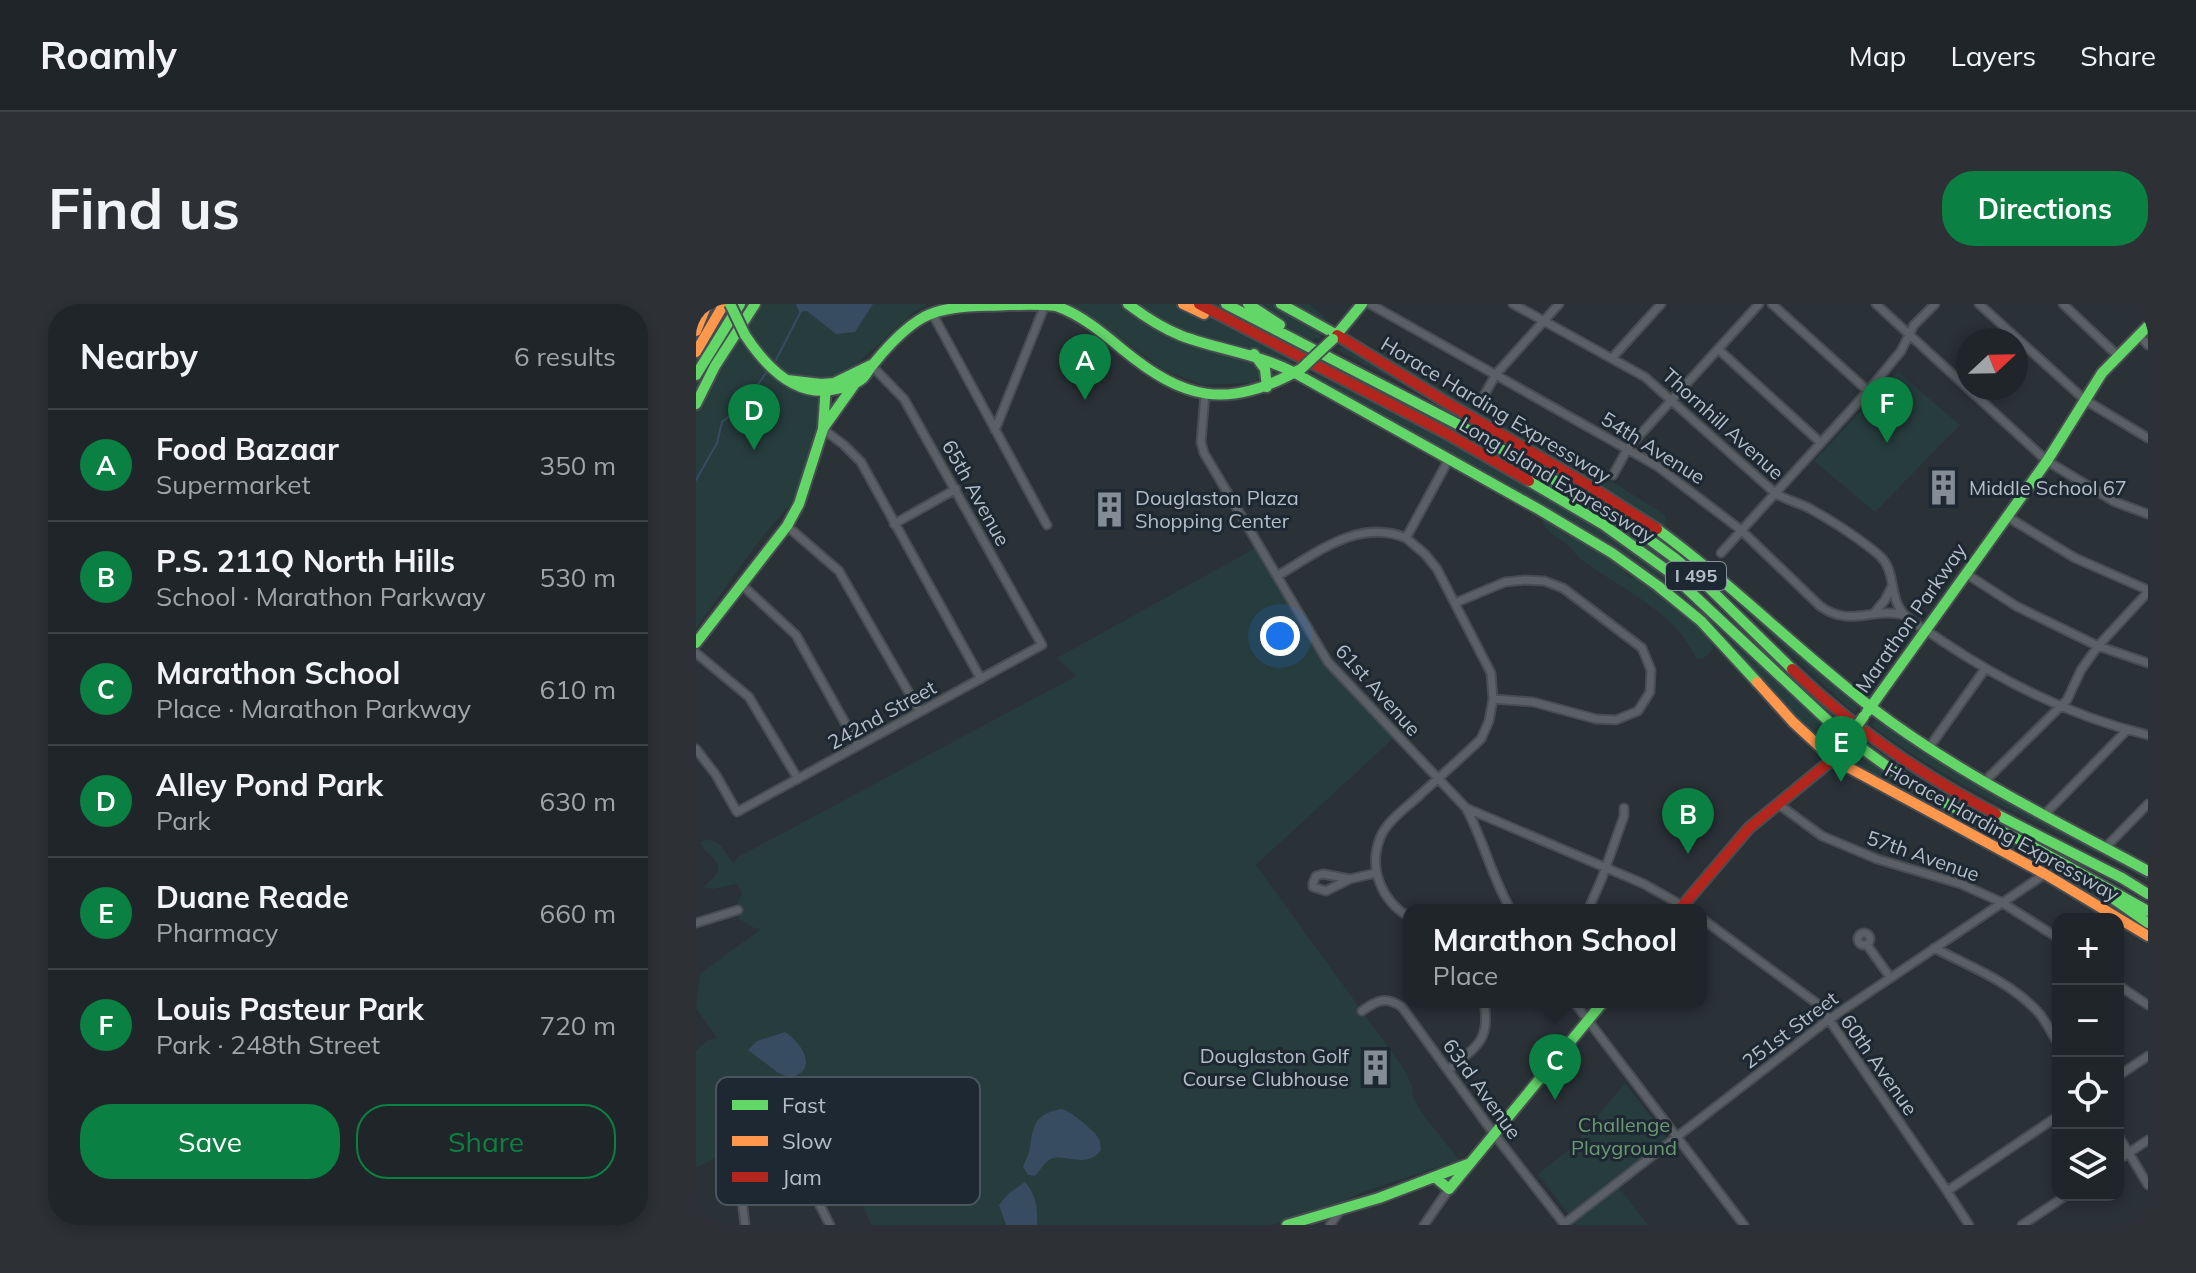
<!DOCTYPE html>
<meta charset="utf-8">
<style>
:root{--surface:#202529;--page:#2d3135;--text:#f1f3f6;--muted:#a2a5a8;--line:#3d4246;--accent:#0b8043}
body{margin:0;font-family:Mulish,sans-serif;background:var(--page);color:var(--text)}
.controls{position:absolute;right:24px;bottom:24px;display:grid;overflow:hidden;border-radius:16px;box-shadow:0 4px 12px #0003}
.controls button{width:72px;height:72px;display:grid;place-items:center;padding:0;border:0;border-bottom:2px solid var(--line);background:var(--surface);color:var(--text);font:40px sans-serif}
.compass{position:absolute;left:1260px;top:24px;width:72px;height:72px;border-radius:50%;background:var(--surface);box-shadow:0 4px 12px #0003;rotate:68deg}
.you{position:absolute;left:584px;top:332px;width:28px;height:28px;margin:-20px;border:6px solid #fff;border-radius:50%;background:#1a73e8;box-shadow:0 0 0 12px #1a73e833}
.badge{display:grid;place-items:center;width:52px;height:52px;border-radius:50%;background:var(--accent);color:#fff;font-size:26px;font-weight:700}
.pin{position:absolute;translate:-50% -66px;filter:drop-shadow(0 2px 4px #0008)}
.pin::after{content:'';position:absolute;top:42px;width:28px;height:24px;background:inherit;clip-path:polygon(0 0,100% 0,50% 100%)}
.popup{position:absolute;left:707px;top:600px;width:304px;height:104px;box-sizing:border-box;display:grid;place-content:center;border-radius:16px;background:var(--surface);filter:drop-shadow(0 2px 6px #0005);font-size:26px;white-space:nowrap;color:var(--muted)}
.popup b{font-size:30px;color:var(--text)}
.popup::after{content:'';position:absolute;left:50%;top:100%;margin-left:-16px;border:16px solid transparent;border-top-color:var(--surface)}
.list{margin:0;padding:0;list-style:none}
h2{display:flex;justify-content:space-between;align-items:center;height:104px;margin:0;padding:0 32px;font-size:34px}
h2 small{font-size:26px;font-weight:400;color:var(--muted)}
.list li{display:grid;grid-template-columns:52px 1fr auto;gap:24px;align-items:center;box-sizing:border-box;height:112px;padding:0 32px;border-top:2px solid var(--line)}
.list b{display:block;font-size:30px;white-space:nowrap}
.list p{margin:0;font-size:26px;white-space:nowrap;color:var(--muted)}
.list em{font-size:26px;font-style:normal;color:var(--muted)}
.actions{display:flex;gap:16px;padding:24px 32px}
.actions a{flex:1;padding:18px 0;border:2px solid var(--accent);border-radius:32px;text-align:center;font-size:28px;color:var(--accent)}
.actions .main{background:var(--accent);color:#fff}
.icon{flex:none;width:44px;height:44px;fill:none;stroke:currentColor;stroke-width:2;stroke-linecap:round;stroke-linejoin:round}
.map{position:relative;flex:none;width:1452px;height:921px;overflow:hidden;border-radius:32px}
header{display:flex;align-items:center;gap:48px;box-sizing:border-box;height:112px;padding:0 40px;background:var(--surface);border-bottom:2px solid var(--line)}
header strong{font-size:38px}
nav{display:flex;gap:44px;margin-inline-start:auto;font-size:28px}
.intro{display:flex;align-items:center;justify-content:space-between;box-sizing:border-box;height:192px;padding:0 48px}
h1{margin:0;font-size:56px}
.button{padding:20px 36px;border-radius:32px;background:var(--accent);color:#fff;font-size:28px;font-weight:700}
main{display:flex;gap:48px;padding:0 48px}
aside{flex:1;background:var(--surface);border-radius:32px;box-shadow:0 4px 12px #0003}
.map>svg:first-child{display:block}
.green{fill:#273c3d}
.water{fill:#374c60}
.lines{fill:none;stroke-linecap:round;stroke-linejoin:round}
.stream{stroke:#374c60;stroke-width:2}
.street-casing{stroke:#484d52;stroke-width:11}
.fast-casing{stroke:#484d52;stroke-width:14}
.slow-casing{stroke:#484d52;stroke-width:14}
.jam-casing{stroke:#484d52;stroke-width:14}
.street{stroke:#5a6065;stroke-width:7}
.fast{stroke:#63d668;stroke-width:10}
.slow{stroke:#ff974d;stroke-width:10}
.jam{stroke:#b3261e;stroke-width:10}
.fast-bridge-casing{stroke:#484d52;stroke-width:14;stroke-linecap:butt}
.fast-bridge{stroke:#63d668;stroke-width:10}
.labels{text-anchor:middle;stroke-width:6;stroke-linejoin:round;paint-order:stroke}
.shield{fill:#1d2832;stroke:#87919b;stroke-width:2}
.shield-label{font-size:18px;font-weight:bold;fill:#b4bec8}
.street-label{font-size:20px;fill:#b4bec8;stroke:#1d2832}
.poi-label{font-size:20px;fill:#b4bec8;stroke:#1d2832;text-anchor:start}
.park-label{font-size:20px;fill:#6b9971;stroke:#1d2832}
.key{fill:#1d2832;stroke:#4a555f;stroke-width:2}
.key-label{font-size:22px;fill:#b4bec8}
</style>
<header>
<strong>Roamly</strong>
<nav><a>Map</a><a>Layers</a><a>Share</a></nav>
</header>
<div class="intro"><h1>Find us</h1><a class="button">Directions</a></div>
<main>
<aside>
<h2>Nearby<small>6 results</small></h2>
<ul class="list">
<li><span class="badge">A</span><div><b>Food Bazaar</b><p>Supermarket</p></div><em>350 m</em></li>
<li><span class="badge">B</span><div><b>P.S. 211Q North Hills</b><p>School · Marathon Parkway</p></div><em>530 m</em></li>
<li><span class="badge">C</span><div><b>Marathon School</b><p>Place · Marathon Parkway</p></div><em>610 m</em></li>
<li><span class="badge">D</span><div><b>Alley Pond Park</b><p>Park</p></div><em>630 m</em></li>
<li><span class="badge">E</span><div><b>Duane Reade</b><p>Pharmacy</p></div><em>660 m</em></li>
<li><span class="badge">F</span><div><b>Louis Pasteur Park</b><p>Park · 248th Street</p></div><em>720 m</em></li>
</ul>
<div class="actions"><a class="main">Save</a><a>Share</a></div>
</aside>
<div class="map">
<svg width="1452" height="921" viewBox="0 0 1452 921">
<rect width="100%" height="100%" fill="#2a3137"/>
<path class="green" d="M0 0H230V2L218 8 155 65 133 95 97 197 64 236 0 324Z
M373 0H613L631 15 627 25 628 29 622 35 619 34 596 56 598 57 592 59 582 68 553 79 506 81 468 66 379 2Z
M647 42H649L709 80H706L642 46Z
M675 44C687 47 704 51 715 58 721 64 727 72 734 78L885 163 922 181 970 212 969 223C873 161 773 107 675 47Z
M620 68 767 145 893 219 952 259 998 296 1141 432 1137 440 1130 441C1082 398 1044 345 996 301 939 250 870 213 803 176 742 141 680 107 618 73L617 71Z
M1202 68 1264 121 1179 208 1118 157Z
M847 213 918 255 932 272 947 277 992 312 1015 335 1017 343 1015 348 1007 355 1000 354C978 307 927 286 887 257 880 252 876 244 869 239 858 230 855 232 846 218Z
M563 242 633 364 700 432 560 561 706 762 716 781 717 793 726 809 763 856 664 889 634 904 575 921H175L155 874 132 835 114 816 90 818 0 864V747L12 736 21 734 0 704 4 670 65 625 58 624 43 615 41 601 46 589 41 580 17 585 7 583C39 559 11 555 4 538 24 530 28 549 38 560L42 553 380 372 361 354Z
M996 257 1056 306 1163 401 1158 409Z
M1181 413 1247 460 1452 572V576C1360 525 1260 486 1176 422Z
M1159 445C1217 492 1284 522 1348 557 1381 574 1411 596 1441 616L1370 575 1158 463 1152 457Z
M929 779 974 838 920 880 952 921H881L842 870 876 843Z"/>
<path class="water" d="M100 0H177L159 28 140 30 111 7 103 8Z
M89 728C106 739 124 766 94 774L81 768 52 746 61 737Z
M365 805C374 806 396 825 402 833 405 838 404 841 405 846 389 867 366 847 353 856 347 860 344 867 339 872L332 871 327 863C329 857 333 850 334 844 337 821 339 810 365 805Z
M329 878C340 890 342 905 341 921H310L303 901 312 890Z"/>
<g class="lines">
<path class="stream" d="M80 56 105 7
M0 176 21 139 26 118 47 101 70 69"/>
<defs>
<path id="street" d="M674 0 961 162 1045 226 1124 302C1154 324 1176 303 1208 311
M817 0 949 73 1079 189C1091 197 1106 199 1118 207 1138 218 1167 237 1184 252 1200 267 1193 291 1206 308 1216 320 1234 328 1246 337 1310 380 1377 413 1452 431
M1076 0 1172 87
M1180 0 1351 157 1419 198 1452 210
M1283 0 1389 96 1452 134
M1367 0 1422 52
M236 9 351 221
M1443 31 1452 41
M1022 45 1125 139
M916 54 965 0
M509 91 505 138 508 149 632 358 770 504C788 537 796 574 815 606
M786 95 800 70 863 0
M127 125 148 141 165 158 285 375
M299 126 349 1
M917 171 932 144 1063 0
M1310 212 1379 254 1452 286
M198 220 260 185
M91 222 143 267 224 408
M710 234 729 250 741 265 795 369 797 395 793 417 785 435C766 453 746 471 726 489 713 502 691 516 684 534 672 565 686 597 713 613
M1025 249 1172 87 1205 47 1218 21 1239 0
M1269 269 1320 302 1402 342 1452 359
M581 272C621 249 662 214 710 234L753 155
M46 281 100 331 162 442
M759 299 809 278 829 276 848 277 867 284 946 344 955 366 954 388 942 407 920 416 900 415 837 398 797 395
M1179 308 1189 296 1196 282
M0 349 53 393 102 475
M0 445 20 471 41 508 346 341 208 95 175 61
M1232 445 1289 365
M1288 478 1371 396 1385 366 1402 342 1452 288
M1082 500 1126 532 1181 555 1265 580 1305 598 1362 634
M770 504 948 580 994 606
M1348 511 1431 426
M1410 543 1452 500
M654 575 630 587 617 583V579L620 572 627 570 654 575 680 569
M892 606 906 574 928 512V504
M1005 614 1123 701 1251 887 1273 921
M0 619 42 606
M1162 635a6 6 0 1 1 12 0a6 6 0 1 1-12 0Z
M1171 641 1194 673
M1238 644C1273 662 1313 677 1341 707 1350 716 1355 729 1362 739
M1422 681 1452 701
M878 698 1048 921
M666 707C681 696 690 692 706 703L798 830 869 921
M752 766C780 743 795 737 788 698
M1422 772 1452 752
M1422 831 1452 881
M1422 856 1452 836
M1251 887 1362 812
M868 920 1132 716 1349 570
M49 921 45 889 102 859 134 921
M634 921 643 908
M728 921 753 885
M1326 921 1371 891"/>
<path id="fast" d="M432 0C449 13 466 24 486 32 524 46 563 50 599 69
M530 0 767 123 927 216 980 255 1006 277 1096 365
M552 0 584 21
M585 0 641 31
M49 31C70 63 100 95 141 85 150 83 162 80 168 73 172 68 175 62 179 58 192 42 210 23 228 13 253 0 285 3 312 1 327 1 345 0 360 2 384 10 407 29 426 45 488 96 530 106 603 66
M637 35 666 0
M558 50 569 65 571 83
M599 69 844 206 916 249 962 282 1005 317 1061 378
M0 71 44 0
M91 76 125 80 138 79 175 61
M0 100 19 62 59 0
M128 123 158 81
M833 177 908 221 972 267 1145 429 1214 479 1255 502 1336 542 1452 607
M961 225C1036 280 1102 347 1176 404 1261 469 1358 516 1452 567
M0 339 91 222 103 200 127 125 130 80
M1171 408 1351 157 1406 69 1452 22
M1300 510 1426 574 1452 590
M1416 594 1452 619
M740 874 753 885 907 698
M591 921 683 894 772 860"/>
<path id="slow" d="M487 0 508 10
M0 27 11 0
M0 48 28 0
M1061 378 1097 418 1137 455 1349 570 1452 632"/>
<path id="jam" d="M503 0 748 128 833 177
M641 31 753 100 892 181 961 225
M1096 365C1157 424 1225 471 1300 510
M983 606 1053 524 1137 455 1148 440"/>
</defs>
<use href="#street" class="street-casing"/>
<use href="#fast" class="fast-casing"/>
<use href="#slow" class="slow-casing"/>
<use href="#jam" class="jam-casing"/>
<use href="#street" class="street"/>
<use href="#fast" class="fast"/>
<use href="#slow" class="slow"/>
<use href="#jam" class="jam"/>
<defs>
<path id="fast-bridge" d="M34 0 49 31
M605 65 637 35
M1148 440 1168 412"/>
</defs>
<use href="#fast-bridge" class="fast-bridge-casing"/>
<use href="#fast-bridge" class="fast-bridge"/>
</g>
<defs>
<symbol id="building-bare" viewBox="-9 -9 18 18"><path d="M-4-6H4V6H1V3H-1V6H-4ZM-2.5-4.3h1.7v1.8h-1.7ZM.8-4.3h1.7v1.8H.8ZM-2.5-1h1.7V.8h-1.7ZM.8-1h1.7V.8H.8Z" fill="#848d95" stroke="#1d2832" stroke-width="2.5" paint-order="stroke"/></symbol>
</defs>
<g fill-rule="evenodd">
<use href="#building-bare" x="1222" y="158" width="51" height="51"/>
<use href="#building-bare" x="388" y="180" width="51" height="51"/>
<use href="#building-bare" x="654" y="738" width="51" height="51"/>
</g>
<g class="labels">
<rect class="shield" x="970" y="258" width="60" height="28" rx="6"/>
<g class="shield-label">
<text x="1000" y="278">I 495</text>
</g>
<g class="street-label">
<text transform="translate(800 106) rotate(31)" y="7">Horace Harding Expressway</text>
<text transform="translate(1027 120) rotate(42)" y="7">Thornhill Avenue</text>
<text transform="translate(957 144) rotate(32)" y="7">54th Avenue</text>
<text transform="translate(861 176) rotate(31)" y="7">Long Island Expressway</text>
<text transform="translate(280 189) rotate(61)" y="7">65th Avenue</text>
<text transform="translate(1215 314) rotate(-55)" y="7">Marathon Parkway</text>
<text transform="translate(682 386) rotate(48)" y="7">61st Avenue</text>
<text transform="translate(186 411) rotate(-29)" y="7">242nd Street</text>
<text transform="translate(1306 528) rotate(29)" y="7">Horace Harding Expressway</text>
<text transform="translate(1227 552) rotate(19)" y="7">57th Avenue</text>
<text transform="translate(1094 726) rotate(-37)" y="7">251st Street</text>
<text transform="translate(1183 761) rotate(55)" y="7">60th Avenue</text>
<text transform="translate(786 785) rotate(54)" y="7">63rd Avenue</text>
</g>
<g class="poi-label">
<text x="1273" y="191">Middle School 67</text>
<text x="439" y="201">Douglaston Plaza<tspan x="439" dy="23">Shopping Center</tspan></text>
<text x="653" y="759" text-anchor="end">Douglaston Golf<tspan x="653" dy="23">Course Clubhouse</tspan></text>
</g>
<g class="park-label">
<text x="928" y="828">Challenge<tspan x="928" dy="23">Playground</tspan></text>
</g>
</g>
<rect x="20" y="773" width="264" height="128" rx="12" class="key"/>
<rect x="36" y="796" width="36" height="10" fill="#63d668"/>
<rect x="36" y="832" width="36" height="10" fill="#ff974d"/>
<rect x="36" y="868" width="36" height="10" fill="#b3261e"/>
<g class="key-label">
<text x="86" y="809">Fast</text>
<text x="86" y="845">Slow</text>
<text x="86" y="881">Jam</text>
</g>
</svg>
<div class="controls">
<button>+</button>
<button>−</button>
<button><svg class="icon" aria-label="locate" viewBox="0 0 24 24"><circle cx="12" cy="12" r="6"/><path d="M12 2v4M12 18v4M2 12h4M18 12h4"/></svg></button>
<button><svg class="icon" aria-label="layers" viewBox="0 0 24 24"><path d="M12 4l9 5-9 5-9-5zM3 14l9 5 9-5"/></svg></button>
</div>
<svg class="compass" viewBox="-18 -18 36 36"><path d="M0-13l5 13h-10z" fill="#e53935"/><path d="M0 13l5-13h-10z" fill="#a2a5a8"/></svg>
<div class="you"></div>
<div class="pin badge" style="left:389px;top:96px">A</div>
<div class="pin badge" style="left:992px;top:550px">B</div>
<div class="pin badge" style="left:859px;top:796px">C</div>
<div class="popup"><b>Marathon School</b>Place</div>
<div class="pin badge" style="left:58px;top:146px">D</div>
<div class="pin badge" style="left:1145px;top:478px">E</div>
<div class="pin badge" style="left:1191px;top:139px">F</div>
</div>
</main>
